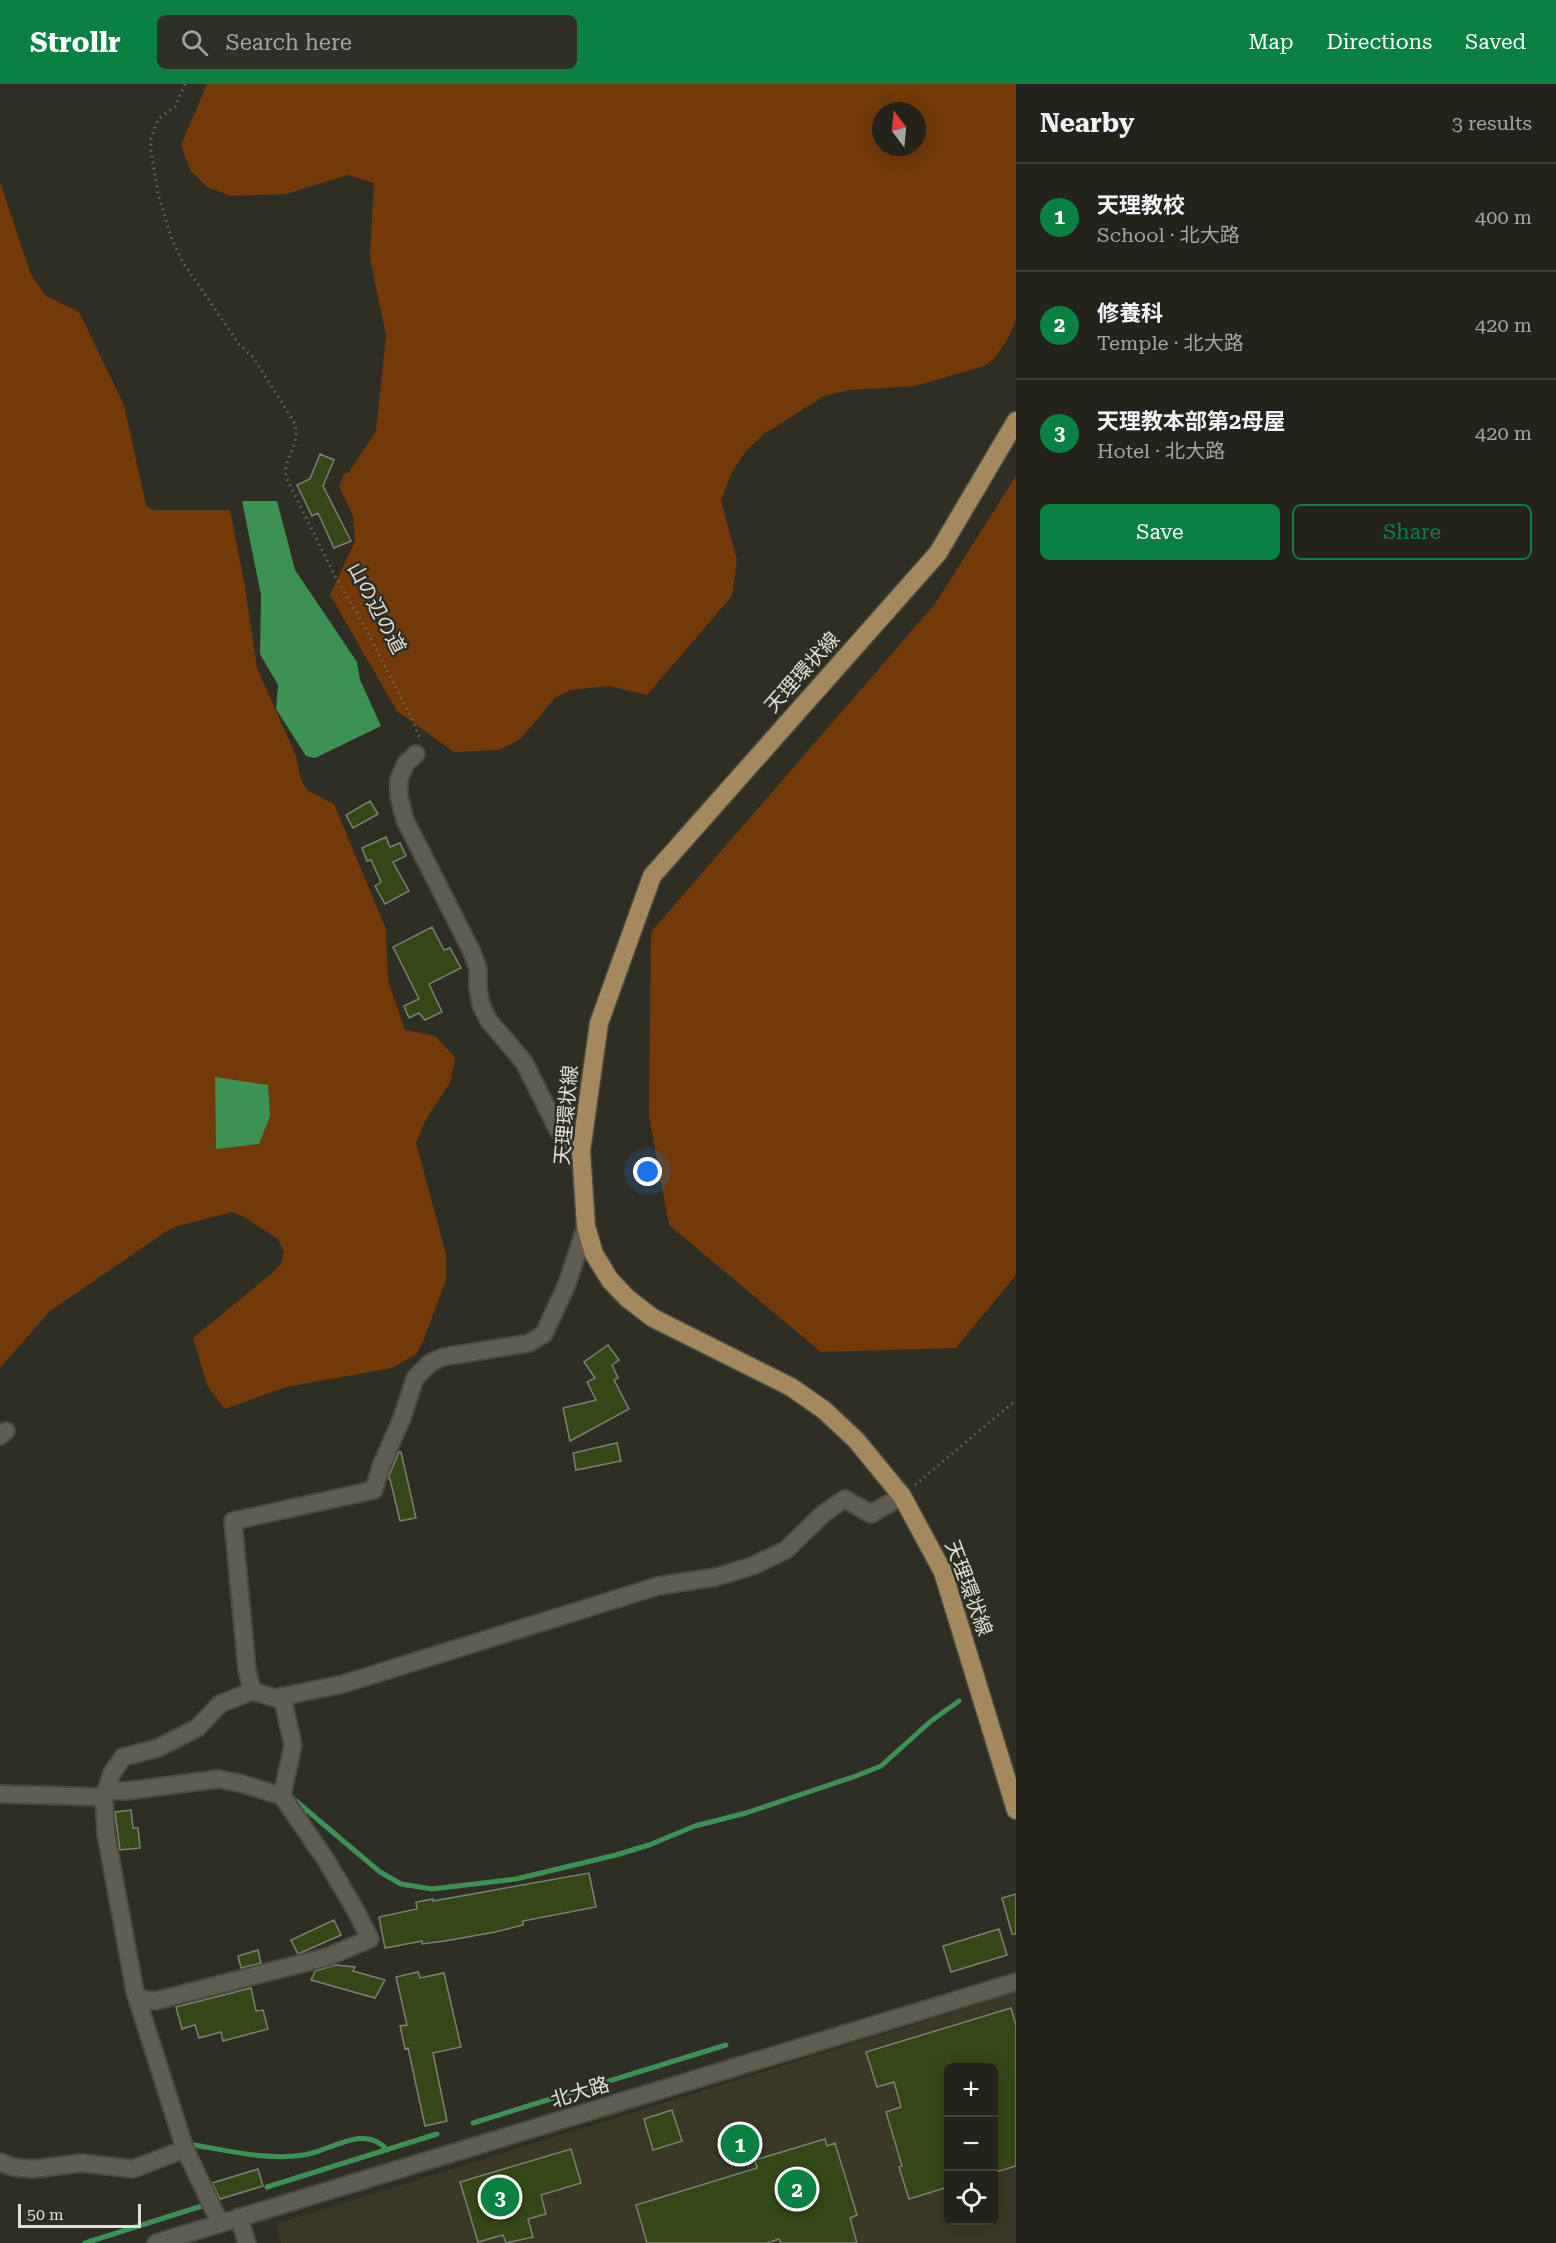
<!DOCTYPE html>
<meta charset="utf-8">
<style>
:root{--surface:#23221b;--page:#2f2f28;--text:#f1f3f6;--muted:#a3a4a3;--line:#403f3a;--accent:#0b8043}
body{margin:0;font-family:"Roboto Serif","Noto Sans JP",serif;background:var(--page);color:var(--text)}
.controls{position:absolute;right:18px;bottom:18px;display:grid;overflow:hidden;border-radius:9px;box-shadow:0 3px 15px #0003}
.controls button{width:54px;height:54px;display:grid;place-items:center;padding:0;border:0;border-bottom:2px solid var(--line);background:var(--surface);color:var(--text);font:30px sans-serif}
.compass{position:absolute;left:872px;top:18px;width:54px;height:54px;border-radius:50%;background:var(--surface);box-shadow:0 3px 15px #0003;rotate:344deg}
.scale{position:absolute;left:18px;bottom:15px;width:123px;box-sizing:border-box;padding-left:6px;border:3px solid #e0e0d9;border-top:0;font-size:16px;line-height:21px;white-space:nowrap;color:#e0e0d9;-webkit-text-stroke:4px #2f2e24;paint-order:stroke}
.you{position:absolute;left:648px;top:1088px;width:21px;height:21px;margin:-15px;border:4px solid #fff;border-radius:50%;background:#1a73e8;box-shadow:0 0 0 9px #1a73e833}
.badge{display:grid;place-items:center;width:39px;height:39px;border-radius:50%;background:var(--accent);color:#fff;font-size:20px;font-weight:700}
.pin{position:absolute;translate:-50% -50%;border:3px solid #fff;box-shadow:0 2px 6px #0006}
.list{margin:0;padding:0;list-style:none}
h2{display:flex;justify-content:space-between;align-items:center;height:78px;margin:0;padding:0 24px;font-size:26px}
h2 small{font-size:20px;font-weight:400;color:var(--muted)}
.list li{display:grid;grid-template-columns:39px 1fr auto;gap:18px;align-items:center;box-sizing:border-box;height:108px;padding:0 24px;border-top:2px solid var(--line)}
.list b{display:block;font-size:22px;white-space:nowrap}
.list p{margin:0;font-size:20px;white-space:nowrap;color:var(--muted)}
.list em{font-size:20px;font-style:normal;color:var(--muted)}
.actions{display:flex;gap:12px;padding:18px 24px}
.actions a{flex:1;padding:14px 0;border:2px solid var(--accent);border-radius:9px;text-align:center;font-size:21px;color:var(--accent)}
.actions .main{background:var(--accent);color:#fff}
.icon{flex:none;width:33px;height:33px;fill:none;stroke:currentColor;stroke-width:2;stroke-linecap:round;stroke-linejoin:round}
.map{position:relative;flex:none;width:1016px;height:2159px;overflow:hidden}
header{display:flex;align-items:center;gap:36px;box-sizing:border-box;height:84px;padding:0 30px;background:var(--accent);color:#fff}
header strong{font-size:28px}
nav{display:flex;gap:33px;margin-inline-start:auto;font-size:21px}
.search{width:420px;height:54px;background:var(--page);display:flex;align-items:center;gap:15px;box-sizing:border-box;padding:0 21px;border-radius:9px;color:var(--muted);font-size:22px}
main{display:flex}
aside{flex:1;background:var(--surface)}
.map>svg:first-child{display:block}
.built{fill:#3a3827;fill-rule:evenodd}
.green{fill:#733a09;fill-rule:evenodd}
.water{fill:#3c9255}
.lines{fill:none;stroke-linecap:round;stroke-linejoin:round}
.stream{stroke:#3c9255;stroke-width:5}
.building{fill:#364717;stroke:#7b8075;stroke-width:1.5}
.minor-casing{stroke:#4b4b42;stroke-width:20}
.major-casing{stroke:#4b4b42;stroke-width:21}
.path{stroke:#6a6960;stroke-width:3;stroke-dasharray:1.5 4.5;stroke-linecap:butt}
.minor{stroke:#5f5e52;stroke-width:16}
.major{stroke:#a3895c;stroke-width:18}
.labels{text-anchor:middle;stroke-width:5;stroke-linejoin:round;paint-order:stroke}
.street-label{font-size:20px;fill:#e0e0d9;stroke:#2f2e24}
</style>
<header>
<strong>Strollr</strong>
<div class="search"><svg class="icon" aria-label="search" viewBox="0 0 24 24"><circle cx="10" cy="10" r="6"/><path d="M15 15l6 6"/></svg>Search here</div>
<nav><a>Map</a><a>Directions</a><a>Saved</a></nav>
</header>
<main>
<div class="map">
<svg width="1016" height="2159" viewBox="0 0 1016 2159">
<rect width="100%" height="100%" fill="#2f2e24"/>
<path class="built" d="M1016 1909V2159H281L276 2140ZM948 1984H993V2136H948Z"/>
<path class="green" d="M207 0H1016V236L1009 253 994 275 984 282 915 302 850 306 824 312 764 350 745 368 731 390 721 417 737 476 732 512 647 611 609 602 570 606 555 614 521 654 510 661 498 666 454 668 397 627 330 511 355 457 353 432 339 402 344 390 349 388 376 347 386 252 370 174 374 99 348 91 286 110 231 112 207 103 190 86 181 61ZM881 27H917V63H881Z
M0 98 31 191 46 212 79 228 124 321 146 421 153 426H230L245 503 257 584 296 672 301 695 307 706 334 720 386 845 388 897 405 946 435 952 455 973 450 999 425 1037 416 1059 446 1170V1196L422 1260 415 1271 392 1284 286 1303 225 1325 208 1303 193 1254 272 1189 281 1180 284 1168 278 1155 244 1133 232 1128 178 1142 167 1147 50 1227 0 1284Z
M1016 392V1191L956 1264 821 1268 669 1141 649 1032 651 848 935 520Z"/>
<path class="water" d="M242 417H277L295 486 357 578 360 596 381 642 315 674 306 672 276 625 278 601 260 570 261 511Z
M215 993 268 1001 270 1032 259 1060 216 1065Z"/>
<g class="lines">
<path class="stream" d="M290 1712 380 1788 401 1800 432 1805 516 1795 616 1771 649 1761 695 1742 746 1729 856 1692 881 1682 931 1637 959 1617
M473 2039 726 1961
M188 2060C226 2066 266 2077 304 2071 330 2067 366 2039 387 2066
M267 2103 437 2050
M85 2159 205 2121"/>
</g>
<path class="building" d="M320 370 334 376 323 402 351 457 334 464 318 429 312 432 297 401 310 395Z
M370 717 378 730 353 744 346 731Z
M386 753 390 763 400 759 406 772 393 778 409 807 385 820 375 802 381 798 371 776 367 777 362 764Z
M432 843 444 866 450 864 461 884 429 900 442 928 425 936 419 929 409 934 404 922 419 915 393 863Z
M608 1261 619 1276 612 1281 618 1294 614 1296 629 1325 570 1357 563 1324 596 1316 587 1298 595 1294 584 1278Z
M617 1359 621 1377 576 1386 573 1369Z
M399 1368H401L416 1434 400 1437 390 1395 388 1394Z
M131 1726 133 1744H138L140 1764 120 1766 115 1728Z
M589 1789 596 1823 523 1837V1841L495 1848 445 1857 422 1860V1857L385 1864 379 1833 417 1825 416 1818 433 1815V1817Z
M1016 1810V1850H1012L1002 1814Z
M334 1836 341 1851 298 1870 291 1856Z
M999 1845 1007 1871 951 1888 943 1862Z
M258 1866 261 1879 241 1884 238 1872Z
M335 1881 355 1883 353 1887 385 1896 375 1914 311 1896 315 1887Z
M418 1888 420 1894 444 1889 461 1963 433 1969 447 2037 425 2042 408 1964 405 1965 400 1942 407 1941 396 1893Z
M251 1904 256 1927 263 1926 268 1945 223 1957 221 1948 199 1954 195 1941 182 1945 176 1923Z
M1011 1924 1016 1941V2082L993 2089V1983H948V2103L909 2115 899 2083 902 2082 886 2028 901 2023 894 1998 877 2003 866 1968Z
M672 2026 682 2057 653 2066 644 2035Z
M825 2055 827 2062 835 2059 857 2131 850 2134 857 2159H781L779 2155 767 2159H647L636 2121 757 2084 755 2076Z
M571 2065 581 2099 541 2111 546 2130 528 2135 533 2153 506 2159 503 2151 478 2158 460 2098Z
M258 2085 263 2102 220 2115 212 2099Z"/>
<g class="lines">
<defs>
<path id="minor" d="M416 670 406 679 399 695V712L405 736 472 868 478 885V904L481 921 489 937 524 978 558 1046 581 1067
M0 1352 6 1347
M252 1607 247 1585 233 1437 374 1406 381 1382 402 1334 415 1294 430 1279 443 1273 529 1259 544 1250 567 1200 586 1142
M282 1612 293 1661 282 1712
M106 1707H126L218 1695 239 1699 282 1712 326 1776 356 1827 370 1855 327 1873 155 1917 137 1914
M0 1710 104 1713
M0 2078 13 2083 33 2085 82 2079 133 2085 185 2065
M239 2133 247 2159
M220 2139 185 2065 135 1908 106 1750 104 1713 112 1689 123 1673 158 1664 197 1644 220 1620 252 1607 275 1614 343 1600 658 1502 716 1493 752 1482 786 1466 824 1429 845 1415 871 1430 902 1412
M156 2159 1016 1898"/>
<path id="major" d="M1016 337 938 469 652 792 599 939 581 1067 586 1142 594 1170 610 1196 627 1214 653 1234 791 1303 824 1326 856 1356 902 1412 943 1488 1016 1726"/>
</defs>
<use href="#minor" class="minor-casing"/>
<use href="#major" class="major-casing"/>
<path class="path" d="M185 0 175 23 159 34 151 54V67L158 110 172 156 184 180 239 260 253 273 293 336C304 359 283 370 286 393L335 492 366 545 410 631 420 655
M915 1401 1016 1316"/>
<use href="#minor" class="minor"/>
<use href="#major" class="major"/>
</g>
<g class="labels">
<g class="street-label">
<text transform="translate(377 524) rotate(62)" y="7">山の辺の道</text>
<text transform="translate(802 588) rotate(-48)" y="7">天理環状線</text>
<text transform="translate(566 1031) rotate(-85)" y="7">天理環状線</text>
<text transform="translate(969 1504) rotate(70)" y="7">天理環状線</text>
<text transform="translate(580 2008) rotate(-17)" y="7">北大路</text>
</g>
</g>
</svg>
<div class="controls">
<button>+</button>
<button>−</button>
<button><svg class="icon" aria-label="locate" viewBox="0 0 24 24"><circle cx="12" cy="12" r="6"/><path d="M12 2v4M12 18v4M2 12h4M18 12h4"/></svg></button>
</div>
<svg class="compass" viewBox="-18 -18 36 36"><path d="M0-13l5 13h-10z" fill="#e53935"/><path d="M0 13l5-13h-10z" fill="#a3a4a3"/></svg>
<div class="scale">50 m</div>
<div class="you"></div>
<div class="pin badge" style="left:740px;top:2060px">1</div>
<div class="pin badge" style="left:797px;top:2105px">2</div>
<div class="pin badge" style="left:500px;top:2113px">3</div>
</div>
<aside>
<h2>Nearby<small>3 results</small></h2>
<ul class="list">
<li><span class="badge">1</span><div><b>天理教校</b><p>School · 北大路</p></div><em>400 m</em></li>
<li><span class="badge">2</span><div><b>修養科</b><p>Temple · 北大路</p></div><em>420 m</em></li>
<li><span class="badge">3</span><div><b>天理教本部第2母屋</b><p>Hotel · 北大路</p></div><em>420 m</em></li>
</ul>
<div class="actions"><a class="main">Save</a><a>Share</a></div>
</aside>
</main>
